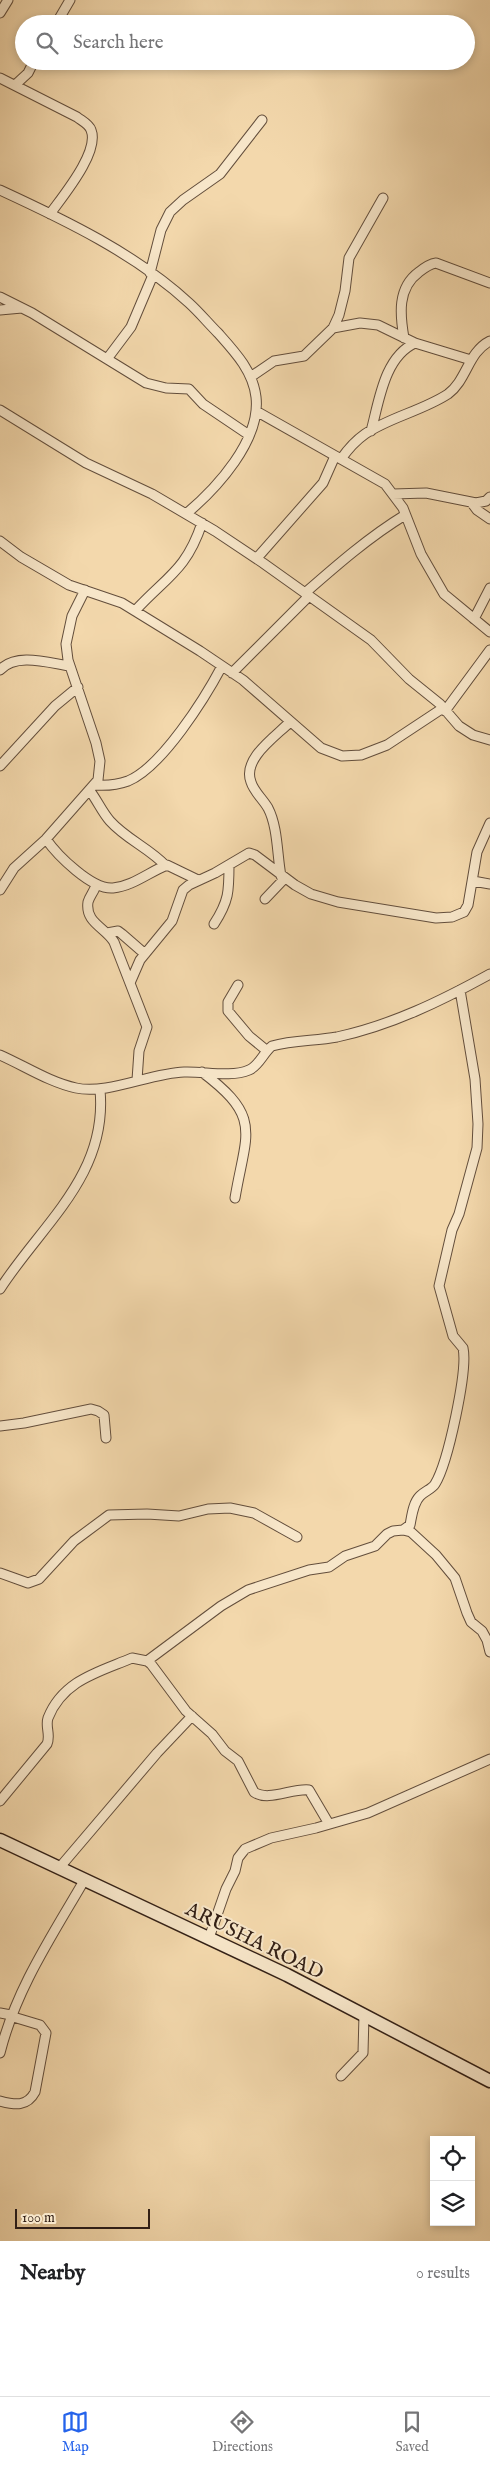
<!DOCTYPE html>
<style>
:root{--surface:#fff;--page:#f2f2f2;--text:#202124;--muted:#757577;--line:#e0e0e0;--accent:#2563eb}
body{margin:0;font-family:"IM FELL English",serif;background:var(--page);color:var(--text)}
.controls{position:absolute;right:15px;bottom:15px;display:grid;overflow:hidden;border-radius:0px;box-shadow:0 2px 8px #0003}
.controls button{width:45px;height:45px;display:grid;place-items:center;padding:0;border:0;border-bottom:1px solid var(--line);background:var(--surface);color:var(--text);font:25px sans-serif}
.scale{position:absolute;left:15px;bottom:12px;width:135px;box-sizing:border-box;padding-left:5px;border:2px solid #332016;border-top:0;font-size:14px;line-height:18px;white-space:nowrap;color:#332016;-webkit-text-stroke:4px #f7e6c9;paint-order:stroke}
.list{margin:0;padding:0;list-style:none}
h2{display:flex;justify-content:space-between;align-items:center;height:65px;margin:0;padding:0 20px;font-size:21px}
h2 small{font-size:16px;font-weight:400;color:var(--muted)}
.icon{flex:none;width:28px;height:28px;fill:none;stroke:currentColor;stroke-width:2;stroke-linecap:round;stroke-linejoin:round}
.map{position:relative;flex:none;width:490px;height:2241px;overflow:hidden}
.search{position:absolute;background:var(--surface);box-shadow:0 2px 8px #0003;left:15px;right:15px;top:15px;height:55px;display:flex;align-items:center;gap:12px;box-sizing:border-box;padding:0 18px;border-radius:28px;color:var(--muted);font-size:19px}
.sheet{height:155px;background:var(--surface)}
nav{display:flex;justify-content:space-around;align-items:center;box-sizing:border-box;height:70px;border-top:1px solid var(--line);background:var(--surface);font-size:14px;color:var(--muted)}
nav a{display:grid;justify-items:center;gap:2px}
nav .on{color:var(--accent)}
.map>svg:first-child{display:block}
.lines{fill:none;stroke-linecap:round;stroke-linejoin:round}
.street-casing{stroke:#634e3c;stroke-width:11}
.secondary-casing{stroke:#332016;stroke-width:15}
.street{stroke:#f7e6c9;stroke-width:9}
.secondary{stroke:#f7e6c9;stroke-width:12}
.labels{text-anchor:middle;stroke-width:4;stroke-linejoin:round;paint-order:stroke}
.street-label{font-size:20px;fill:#332016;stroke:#f7e6c9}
</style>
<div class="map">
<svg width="490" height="2241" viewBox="0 0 490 2241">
<rect width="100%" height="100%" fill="#f3d8ac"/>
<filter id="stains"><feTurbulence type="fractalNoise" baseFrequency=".004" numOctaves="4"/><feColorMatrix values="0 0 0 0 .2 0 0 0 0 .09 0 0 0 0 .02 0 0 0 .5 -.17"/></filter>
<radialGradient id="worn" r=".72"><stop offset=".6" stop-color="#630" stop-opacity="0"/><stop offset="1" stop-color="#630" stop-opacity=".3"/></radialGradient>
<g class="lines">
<defs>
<path id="street" d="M0 13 8 0
M56 24 70 0
M0 78 77 117C82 121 89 124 91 130 100 152 62 197 50 214
M15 85 28 73 34 61
M0 190C65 220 136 254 189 303 199 312 208 323 218 333 235 352 253 371 256 397 261 440 217 488 186 514
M150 273 161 230 170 212 183 200 220 174 262 120
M0 297 32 313 146 383 166 388 189 389 203 404 249 435
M0 310 22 308
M333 328 339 315 345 291 349 258 383 198
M404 338C400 315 397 288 419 272 424 268 429 264 436 263L490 283
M107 359 131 327 153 275
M252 376 274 361 304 356 333 328 360 323 378 325 415 343 471 360
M0 410 86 463 152 494 215 531 263 563 371 640 409 679 440 704 459 726 473 735 490 740
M256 411 385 484 403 508 421 554 444 594 490 632
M371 431C379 402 384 357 415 343
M341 459C348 449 355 441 365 434 390 417 422 411 448 394 467 380 468 352 490 341
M393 494 426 493 476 503 486 501 490 497
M471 502 477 510 490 519
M0 541 21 557 69 585 122 603 200 651 243 680 321 748 342 756 361 755 387 745 443 708
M257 558 323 483 335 456
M305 593C337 565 369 537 405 515
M135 611C166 577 186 571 202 523
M474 619 490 588
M0 670C16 652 49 663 70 666
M232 673 309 596
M445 711 490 650
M0 766 55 706 78 687
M94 785C106 786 117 785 128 781 162 767 205 698 222 666
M90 791C97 800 102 812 110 821 126 839 149 848 166 866
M46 839C57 855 92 890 113 888 133 886 149 872 167 865L198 880
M281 876C277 855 278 827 268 808 263 799 254 792 251 782 242 759 275 737 290 722
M473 881 490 884
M96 884C95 891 90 895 88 902 85 923 105 927 114 942L147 1027 139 1051 137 1080
M0 890 14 868 46 839 98 780 100 761 96 743 68 660 66 644 72 616 85 590
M265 899 285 878
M214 924C229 901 229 891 229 865
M107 933 118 931 122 934 145 954
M130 983 140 960 172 921 183 890 189 885 215 873 249 853 255 855 295 885 311 894 338 902 436 918 452 917 464 912 468 905 477 852 490 823
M238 985 228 1002V1011L249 1036 266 1050
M0 1055C25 1066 49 1082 76 1088 107 1095 151 1073 184 1072 204 1071 230 1078 249 1070 259 1066 263 1053 272 1046 293 1040 316 1041 337 1037 392 1025 441 1001 490 974
M202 1072C263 1118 246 1132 235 1198
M0 1289C42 1224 108 1175 100 1090
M0 1426 24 1423 91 1409 98 1411 104 1415 106 1438
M403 1530 410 1525C412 1515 413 1503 420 1496 425 1491 432 1489 435 1484 448 1463 468 1370 463 1348L453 1336 439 1286 452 1230 459 1214 477 1148 478 1124 475 1079 460 990
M0 1573 28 1583 39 1579 74 1541 109 1515 147 1514 179 1516 208 1509 230 1508 254 1513 297 1537
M147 1661 221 1606 248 1590 309 1570 329 1567 345 1556 375 1546 387 1534 393 1531 403 1530 411 1532 436 1555 455 1578 467 1613 471 1622 482 1631 487 1640 490 1652
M0 1801 47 1744C51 1735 45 1727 48 1718 63 1680 99 1672 132 1658L147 1661 151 1664 186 1711 212 1734 225 1751 238 1761 254 1792C268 1802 292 1788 309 1790L329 1824
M60 1867 157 1753 192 1716
M209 1938 226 1889 235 1871 238 1858 245 1849 271 1838 316 1828 368 1813 490 1759
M0 2013 11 2015
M0 2053C16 1989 52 1936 85 1879
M341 2076 363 2053 364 2015
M0 2101C15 2105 27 2107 35 2092L46 2033 40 2025 10 2016"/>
<path id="secondary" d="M0 1840 287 1975 490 2081"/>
</defs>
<use href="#street" class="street-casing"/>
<use href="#secondary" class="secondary-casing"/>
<use href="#street" class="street"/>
<use href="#secondary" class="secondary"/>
</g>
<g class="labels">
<g class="street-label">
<text transform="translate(255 1940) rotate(26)" y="7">ARUSHA ROAD</text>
</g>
</g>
<rect width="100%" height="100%" filter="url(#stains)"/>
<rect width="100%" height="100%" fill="url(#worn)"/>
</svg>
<div class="controls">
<button><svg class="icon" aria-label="locate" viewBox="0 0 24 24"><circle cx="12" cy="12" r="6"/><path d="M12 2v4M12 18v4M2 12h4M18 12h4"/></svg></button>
<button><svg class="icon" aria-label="layers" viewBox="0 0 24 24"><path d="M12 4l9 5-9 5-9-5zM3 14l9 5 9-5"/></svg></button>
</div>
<div class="scale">100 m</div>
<div class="search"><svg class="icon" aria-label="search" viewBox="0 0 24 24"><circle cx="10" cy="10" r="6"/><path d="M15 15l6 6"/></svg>Search here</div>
</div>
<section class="sheet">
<h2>Nearby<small>0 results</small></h2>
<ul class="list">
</ul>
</section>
<nav>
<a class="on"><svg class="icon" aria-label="map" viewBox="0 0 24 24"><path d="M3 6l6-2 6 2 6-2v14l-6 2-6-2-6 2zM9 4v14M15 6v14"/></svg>Map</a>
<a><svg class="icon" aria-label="directions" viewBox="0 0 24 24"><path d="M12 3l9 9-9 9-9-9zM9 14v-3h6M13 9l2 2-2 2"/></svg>Directions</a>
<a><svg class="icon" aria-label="saved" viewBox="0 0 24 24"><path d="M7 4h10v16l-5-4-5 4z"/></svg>Saved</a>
</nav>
